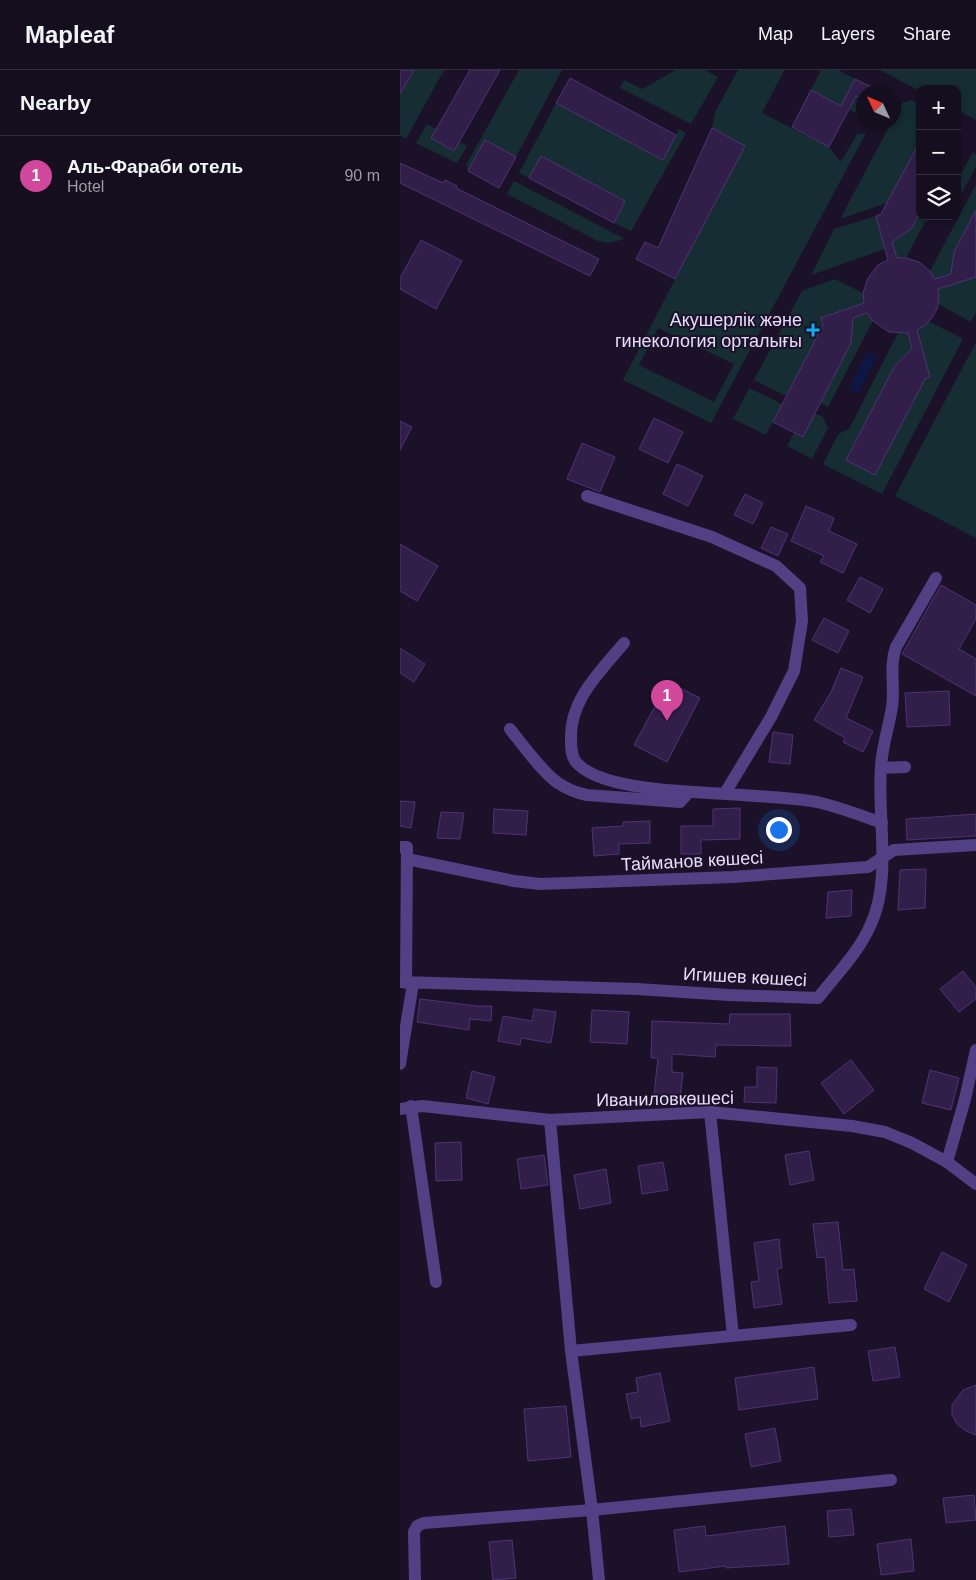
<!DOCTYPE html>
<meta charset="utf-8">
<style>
:root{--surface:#140e1f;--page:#1d1728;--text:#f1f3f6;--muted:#9d9ca4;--line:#332e3d;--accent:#db2777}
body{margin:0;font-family:Helvetica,sans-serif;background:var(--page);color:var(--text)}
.controls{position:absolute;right:15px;top:15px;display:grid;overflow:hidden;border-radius:10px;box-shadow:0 2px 8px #0003}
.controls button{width:45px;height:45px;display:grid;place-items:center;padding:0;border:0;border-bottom:1px solid var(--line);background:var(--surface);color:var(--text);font:25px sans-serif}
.compass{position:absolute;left:456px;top:15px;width:45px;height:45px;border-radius:50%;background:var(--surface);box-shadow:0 2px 8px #0003;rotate:314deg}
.you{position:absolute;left:378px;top:759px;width:18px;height:18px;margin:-12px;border:4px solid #fff;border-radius:50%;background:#1a73e8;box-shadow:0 0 0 8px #1a73e833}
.badge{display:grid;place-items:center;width:32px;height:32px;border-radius:50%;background:var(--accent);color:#fff;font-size:16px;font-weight:700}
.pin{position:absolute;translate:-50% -41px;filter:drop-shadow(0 1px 2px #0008)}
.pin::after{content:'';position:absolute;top:26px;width:18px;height:15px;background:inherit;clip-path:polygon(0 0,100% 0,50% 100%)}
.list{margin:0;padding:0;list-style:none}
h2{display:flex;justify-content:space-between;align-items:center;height:65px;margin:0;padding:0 20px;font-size:21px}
h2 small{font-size:16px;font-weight:400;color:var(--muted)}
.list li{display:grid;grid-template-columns:32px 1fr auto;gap:15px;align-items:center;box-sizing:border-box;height:80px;padding:0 20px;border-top:1px solid var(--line)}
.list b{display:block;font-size:19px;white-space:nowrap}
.list p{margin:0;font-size:16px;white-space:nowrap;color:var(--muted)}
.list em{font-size:16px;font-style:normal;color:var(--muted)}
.icon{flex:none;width:28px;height:28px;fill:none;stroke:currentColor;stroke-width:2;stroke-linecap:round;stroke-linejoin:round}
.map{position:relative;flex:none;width:576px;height:1510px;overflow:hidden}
header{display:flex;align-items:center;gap:30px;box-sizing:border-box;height:70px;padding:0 25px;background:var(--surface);border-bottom:1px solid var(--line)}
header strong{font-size:24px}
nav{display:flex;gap:28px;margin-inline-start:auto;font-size:18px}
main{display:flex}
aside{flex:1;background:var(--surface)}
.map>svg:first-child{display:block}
.green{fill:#152d33;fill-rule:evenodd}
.water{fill:#0e1646}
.building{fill:#311f49;stroke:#4e3374}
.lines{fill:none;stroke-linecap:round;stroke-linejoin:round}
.minor{stroke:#524085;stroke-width:12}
.tertiary{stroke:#524085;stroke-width:12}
.poi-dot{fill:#13abf2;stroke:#1b1229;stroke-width:2}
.labels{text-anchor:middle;stroke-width:4;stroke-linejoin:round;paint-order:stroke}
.poi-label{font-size:18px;fill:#e7dcfd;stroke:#1b1229;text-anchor:end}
.street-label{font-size:18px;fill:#e7dcfd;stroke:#1b1229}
</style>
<header>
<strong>Mapleaf</strong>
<nav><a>Map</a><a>Layers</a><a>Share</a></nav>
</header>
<main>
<aside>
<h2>Nearby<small></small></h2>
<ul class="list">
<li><span class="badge" style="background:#d1479c">1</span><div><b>Аль-Фараби отель</b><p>Hotel</p></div><em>90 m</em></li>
</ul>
</aside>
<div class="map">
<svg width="576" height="1510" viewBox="0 0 576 1510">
<rect width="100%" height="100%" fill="#1b1229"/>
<path class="green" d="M14 0H44L6 69 0 65V24Z
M119 0H162L116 87 85 70 68 101 66 95Z
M276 0H305L318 7 291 54 220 18 224 10 242 19Z
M338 0H384L362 43 429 77 441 92 457 64 466 63 311 353 223 310 344 76 312 58 315 42ZM258 258 334 294 314 332 239 295Z
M421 0H438L455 9 448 22 463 29V47L411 20Z
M480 0H576V50L557 40V19H520V21Z
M512 30 520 34V71L487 133 440 149 491 53 493 52 494 48 502 33Z
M156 33 263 89 279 59 286 63 231 161 214 153 225 131 141 86 129 108 119 103Z
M27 54 36 59 31 68 54 81 59 72 67 76 57 93 16 73Z
M573 82 576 84V96L562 123 557 121V111Z
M114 111 225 169 208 173 198 171 107 124Z
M576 114V140L554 182 551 204 535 209 530 201Z
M520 142V146H528L506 188H497L492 172Z
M476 146 485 179 411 205 434 159Z
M576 207V242L571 252 538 234V219Z
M435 209 463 223 464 233 421 248 423 255 386 326 354 310 402 221Z
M467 243 473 251 428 337 420 333 451 273 453 248Z
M528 251 563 269 482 424 423 394 438 364 449 359 498 263H508L512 278 494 297 446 389 475 405 525 309 530 307 517 260Z
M576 272V468L495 426Z
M349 318 382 334 366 365 333 349Z
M415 343 423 347 428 358 412 389 387 376 394 363 403 367Z"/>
<path class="water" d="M468 282 477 286 458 324 449 319Z"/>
<path class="building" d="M0 0H14L0 24Z
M70 0H100L54 81 31 68Z
M170 8 276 65 263 90 156 33Z
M455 9 482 22H464V29L456 26 429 77 392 57 411 20 441 36Z
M312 58 345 76 275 209 236 189 245 172 258 178Z
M85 70 116 87 99 118 68 101Z
M520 71V142L512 158 492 172 497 188H506L519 192 530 201 535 209 551 204 554 182 576 140V207L538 219 539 229 537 239 532 248 525 255 517 260 530 307 525 309 475 405 446 390 494 297 512 278 508 263 489 262 473 251 467 243 453 248 451 273 403 367 373 352 423 255 421 248 464 233 463 223 468 208 478 195 488 190 476 146 481 144Z
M141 86 225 131 214 153 129 108Z
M0 93 43 113 45 110 57 116 56 118 199 189 190 206 0 113Z
M21 170 62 191 36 239 0 219V208Z
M254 348 283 362 268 393 239 379Z
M0 351 12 357 0 380Z
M182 373 215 387 200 422 167 409Z
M277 394 303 406 288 436 263 424Z
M345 424 363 433 353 454 334 445Z
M406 436 434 448 429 461 457 474 443 503 420 492 424 486 391 471Z
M371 457 388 464 378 486 361 478Z
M0 474 38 496 17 531 0 521Z
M460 507 483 519 470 543 447 530Z
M541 515 576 535V549L559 579 576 589V626L502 584Z
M424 548 449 561 438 583 412 570Z
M0 578 25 594 14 612 0 603Z
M441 598 463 607 446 648 473 661 463 682 443 672 445 668 414 650 431 622Z
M268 612 300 628 267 692 234 675Z
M549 621 550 655 507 657 505 623Z
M373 662 393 665 390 694 369 692Z
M0 731 15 732 11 758 0 756Z
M340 738V769L301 770V784H281V756H313V739Z
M94 739 128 741 126 765 93 763Z
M41 742 64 743 60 769 37 768Z
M576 744V766L507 770 506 749Z
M250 751V773L219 774V784L194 786 192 758 223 756V752Z
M526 799 525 838 498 840 500 800Z
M452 820 451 846 426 848 428 822Z
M563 901 576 917V929L559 942 540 919Z
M20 929 77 936H92L91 951 70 949 69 960 17 952Z
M134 939 156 942 151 973 121 968 120 975 98 971 103 946 132 951Z
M192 940 229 942 227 974 190 972Z
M330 944H390L391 976 316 975 315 987 272 984V1002L283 1003 279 1035 253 1033 258 988H251L252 951 329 954Z
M451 990 474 1020 444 1044 421 1013Z
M357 997 377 998 376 1033 344 1032 345 1017H357Z
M530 1000 559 1008 551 1040 522 1033Z
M72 1001 95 1007 88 1034 66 1028Z
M61 1072 62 1110 36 1111 35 1073Z
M409 1081 414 1110 390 1115 385 1085Z
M144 1085 148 1115 121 1119 117 1089Z
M263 1092 268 1120 242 1124 238 1096Z
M206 1099 211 1133 180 1139 174 1105Z
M438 1152 443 1200 454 1199 457 1231 429 1233 425 1187 417 1188 413 1154Z
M379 1169 382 1198 377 1199 382 1234 354 1238 351 1212 359 1211 354 1173Z
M542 1182 567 1195 549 1232 524 1219Z
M495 1277 500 1307 473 1311 468 1281Z
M414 1297 418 1329 339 1340 335 1308Z
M260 1303 270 1351 241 1357 240 1347 231 1349 226 1324 238 1322 236 1308Z
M576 1315V1365L566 1361 557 1354 552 1345V1335L563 1320Z
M166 1336 171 1387 128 1391 124 1339Z
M375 1358 381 1391 351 1397 345 1364Z
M574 1425 576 1450 546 1453 543 1428Z
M451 1439 454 1465 429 1467 427 1441Z
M305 1456 306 1466 385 1456 389 1494 326 1498V1496L279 1502 274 1460Z
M511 1469 514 1501 481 1505 477 1474Z
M112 1470 116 1508 93 1510 89 1472Z"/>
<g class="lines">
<path class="minor" d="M187 426 312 467 376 496 400 518 402 551 394 601 371 647 325 723
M224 573C200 602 169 630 171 670 171 678 171 686 176 692 200 721 290 721 326 724 356 726 387 727 417 732 439 737 460 745 482 753
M110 659C122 674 143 703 158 713 167 719 177 723 187 725L280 732 289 722
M481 698 505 697
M0 777H7L6 913
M7 789 114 811 140 814 333 807 468 797 494 780 576 775
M0 912 237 919 329 925 418 928C437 904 459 882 471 854 492 809 477 746 481 697 482 676 489 657 492 637 495 617 489 596 496 577L536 508
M0 994 13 913
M11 1036 36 1212
M310 1042 333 1266
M150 1050 171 1281 192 1440 199 1510
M547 1092 565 1029 576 980
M171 1281 451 1255
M15 1510 14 1462 17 1456 24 1453 192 1440 491 1410"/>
<path class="tertiary" d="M0 1039 22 1036 150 1050 310 1042 452 1056 485 1062 512 1073 547 1092 576 1114"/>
</g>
<path class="poi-dot" d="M410.5 252.5h5v5h5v5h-5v5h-5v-5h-5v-5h5z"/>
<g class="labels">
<g class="poi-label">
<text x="402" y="256">Акушерлік және<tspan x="402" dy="21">гинекология орталығы</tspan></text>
</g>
<g class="street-label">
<text transform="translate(292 791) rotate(-3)" y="6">Тайманов көшесі</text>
<text transform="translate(345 907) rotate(3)" y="6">Игишев көшесі</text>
<text transform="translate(265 1029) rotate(-1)" y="6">Иваниловкөшесі</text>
</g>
</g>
</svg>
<div class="controls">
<button>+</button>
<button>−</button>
<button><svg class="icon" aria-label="layers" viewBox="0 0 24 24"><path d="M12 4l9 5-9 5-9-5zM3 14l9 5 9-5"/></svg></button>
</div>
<svg class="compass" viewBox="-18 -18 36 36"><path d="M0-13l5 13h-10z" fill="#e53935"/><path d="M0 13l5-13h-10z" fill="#9d9ca4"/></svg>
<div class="you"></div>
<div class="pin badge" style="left:267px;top:651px;background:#d1479c">1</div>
</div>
</main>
